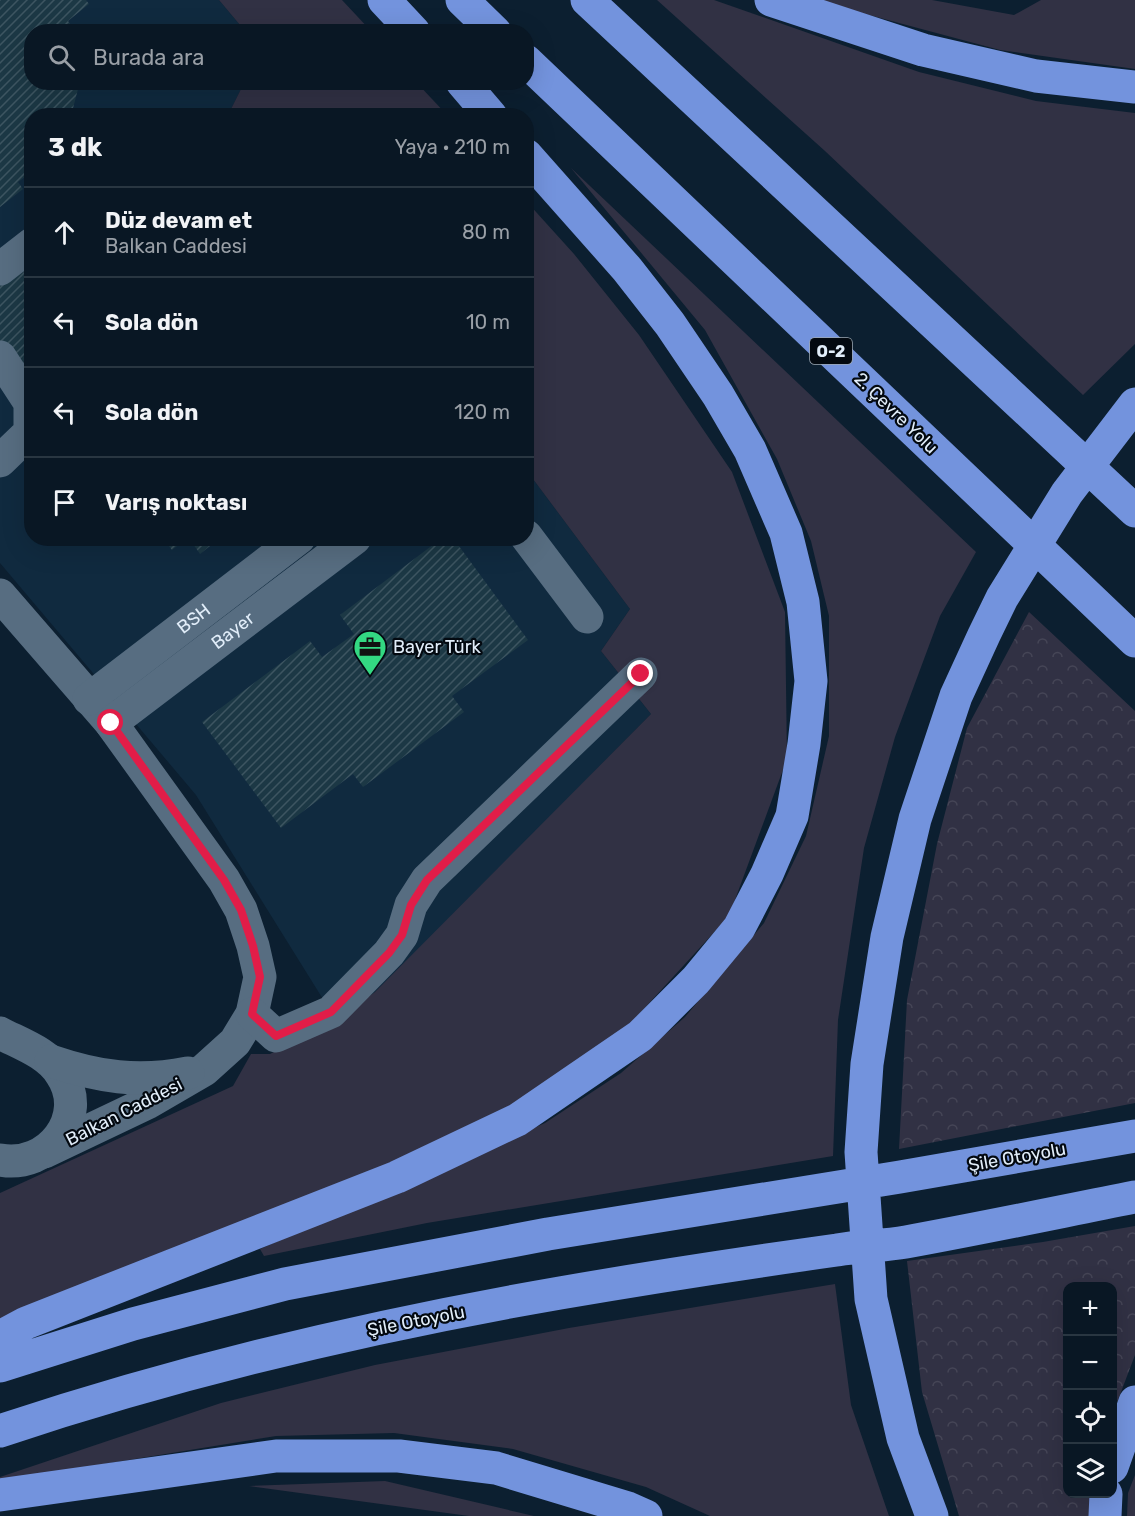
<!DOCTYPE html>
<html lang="tr">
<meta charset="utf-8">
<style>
:root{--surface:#091724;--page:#12202c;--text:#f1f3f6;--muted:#999fa6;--line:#293641}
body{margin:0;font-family:Rubik,sans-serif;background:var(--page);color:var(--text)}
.controls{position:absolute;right:18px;bottom:18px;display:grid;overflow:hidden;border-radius:12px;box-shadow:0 6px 24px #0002}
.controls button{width:54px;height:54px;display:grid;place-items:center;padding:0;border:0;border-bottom:2px solid var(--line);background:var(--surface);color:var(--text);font:30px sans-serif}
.stop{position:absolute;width:18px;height:18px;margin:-14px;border:4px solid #e11d48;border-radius:50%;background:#fff}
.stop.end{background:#e11d48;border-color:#fff;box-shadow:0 2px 6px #0008}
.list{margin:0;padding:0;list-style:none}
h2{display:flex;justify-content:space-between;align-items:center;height:78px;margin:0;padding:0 24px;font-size:26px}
h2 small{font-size:20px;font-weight:400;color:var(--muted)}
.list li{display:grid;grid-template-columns:39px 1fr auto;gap:18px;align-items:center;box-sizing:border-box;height:90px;padding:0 24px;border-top:2px solid var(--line)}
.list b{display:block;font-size:22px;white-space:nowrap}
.list p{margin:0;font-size:20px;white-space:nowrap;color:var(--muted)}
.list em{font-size:20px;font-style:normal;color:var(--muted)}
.icon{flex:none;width:33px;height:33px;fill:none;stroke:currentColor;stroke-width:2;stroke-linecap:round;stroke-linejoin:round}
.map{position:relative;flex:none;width:1135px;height:1516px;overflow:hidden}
.search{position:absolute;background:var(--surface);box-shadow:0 6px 24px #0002;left:24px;top:24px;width:510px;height:66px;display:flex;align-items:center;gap:15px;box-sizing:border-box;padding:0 21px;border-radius:24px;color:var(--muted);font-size:22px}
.panel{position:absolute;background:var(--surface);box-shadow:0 6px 24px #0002;left:24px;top:108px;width:510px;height:438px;border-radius:24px}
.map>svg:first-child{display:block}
.built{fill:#102a3f}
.grass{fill:#313144}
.forest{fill:url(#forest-crowns)}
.building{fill:url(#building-hatch)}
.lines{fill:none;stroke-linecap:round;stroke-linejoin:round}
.minor{stroke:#576d81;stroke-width:33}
.highway{stroke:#7393dd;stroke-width:33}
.route{stroke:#e11d48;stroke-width:8}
.labels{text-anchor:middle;stroke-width:4.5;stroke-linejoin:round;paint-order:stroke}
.shield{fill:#030910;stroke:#9ea9b3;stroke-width:1.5}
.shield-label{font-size:16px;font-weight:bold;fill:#e1edf9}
.street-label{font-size:18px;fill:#e1edf9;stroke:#030910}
.poi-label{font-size:18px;fill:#e1edf9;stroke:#030910;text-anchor:start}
</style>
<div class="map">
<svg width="1135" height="1516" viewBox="0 0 1135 1516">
<defs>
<pattern id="forest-crowns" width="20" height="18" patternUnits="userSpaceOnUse" patternTransform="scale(1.5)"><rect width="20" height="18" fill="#313144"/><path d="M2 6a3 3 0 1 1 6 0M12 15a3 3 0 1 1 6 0" fill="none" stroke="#454556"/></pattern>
<pattern id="building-hatch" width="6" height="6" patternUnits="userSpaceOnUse" patternTransform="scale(1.5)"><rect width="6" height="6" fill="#1c3845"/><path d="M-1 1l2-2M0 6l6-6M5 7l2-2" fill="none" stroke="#3d5561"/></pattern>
</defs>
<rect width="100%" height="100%" fill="#0c1f30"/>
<path class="built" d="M0 0H219L245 31 32 32V82L244 83 228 115 32 116V538H526L527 471 630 609 601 651 651 714 402 967 375 992 336 1020 196 795 0 563Z"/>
<path class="grass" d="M219 0H342L371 31H245Z
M657 0H714L919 72 1036 101 1135 113V344L1083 395 825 151Z
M813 0H932L1014 15 1041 0H1135V69L1000 50Z
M244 83H417L447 115H228Z
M571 168 976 552 940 616 895 737 864 848 838 1020 833 1156 427 1223 264 1256 260 1249 545 1123 621 1073 685 1017 764 923 806 836 829 736V616L811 541 777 459 705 330Z
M527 202 574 254 639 335 732 472 785 612 787 759 729 916 629 1025 517 1105 417 1152 0 1322V1193L233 1086 251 1054H270L336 1020 375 992 651 714 601 651 630 609 527 471Z
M835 1284 851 1405 889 1516H710L646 1487 513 1449 394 1433 276 1436 0 1481V1477L221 1403 375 1365 569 1328Z
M1135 1475V1516H1127L1128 1493Z
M385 1481 534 1516H469L249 1486Z"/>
<path class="forest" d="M1029 612 1135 711V1103L899 1149 907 1000 937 844 967 728Z
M1135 1226V1355L1113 1413 1112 1286H1068V1494H1094L1089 1516H959L922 1392 907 1261 1043 1242Z"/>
<path class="building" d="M0 0H86L89 4 68 21 76 32H32V82H78V89L71 116H32V172L18 182 23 189 0 207Z
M32 259V382L0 341V283Z
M163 538H187L172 550Z
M189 538H220L200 554Z
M442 538H453L528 640 452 696 464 712 363 787 353 774 281 828 202 722 310 641 322 657 354 634 340 615Z"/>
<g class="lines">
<g class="minor">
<path d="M0 269 32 244"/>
<path d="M0 357 30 403V432L0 461"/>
<path d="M526 536 587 617"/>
<path d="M0 595 111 723 224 880 241 910 253 946 260 977 252 1014 235 1042 204 1070 149 1102 44 1152"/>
<path id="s1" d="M89 699 299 538"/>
<path id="s2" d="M111 723 355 538"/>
<path d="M252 1014 276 1036 331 1012 389 953 402 935 411 905 427 880 641 674"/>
<path d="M0 1033C21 1044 48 1053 61 1074 90 1117 48 1169 0 1160"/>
<path d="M51 1061C98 1077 138 1083 188 1073"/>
</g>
<path class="highway" d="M384 0 414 32
M462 0 495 32
M587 0 1135 511
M771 0 923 50 1036 76 1135 87
M526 61 1135 641
M462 82 491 116
M0 1337 26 1323 397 1177 517 1120 640 1036 696 980 739 928 767 874 792 816 804 744 811 681 803 602 786 533 750 450 718 395 670 324 627 269 526 155
M0 1366 133 1324 285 1284 548 1234 900 1177 1135 1136
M0 1431C183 1370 370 1326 560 1293 652 1277 744 1263 837 1250 860 1246 883 1246 906 1242 983 1228 1059 1212 1135 1197
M1112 1467 1135 1402
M0 1495 276 1456H399L496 1468 628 1508 646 1516
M932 1516 903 1438 871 1299 861 1152 867 1064 887 937 915 819 956 696 984 635 1002 598 1067 493 1135 404
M1105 1516 1106 1494"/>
</g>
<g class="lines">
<path class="route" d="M111 723 224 880 241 910 253 946 260 977 252 1014 276 1036 331 1012 389 953 402 935 411 905 427 880 641 674"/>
</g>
<defs>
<symbol id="office-pin" viewBox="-11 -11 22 30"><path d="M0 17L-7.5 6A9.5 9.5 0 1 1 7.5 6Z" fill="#33d882" stroke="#030910"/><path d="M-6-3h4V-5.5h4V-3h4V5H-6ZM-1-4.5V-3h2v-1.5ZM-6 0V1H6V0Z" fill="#111"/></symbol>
</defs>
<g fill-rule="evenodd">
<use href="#office-pin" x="351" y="628" width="38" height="52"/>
</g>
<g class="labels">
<rect class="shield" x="810" y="338" width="42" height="26" rx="4.5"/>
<g class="shield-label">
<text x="831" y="357">O-2</text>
</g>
<g class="street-label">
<text transform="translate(896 413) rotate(44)" y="6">2. Çevre Yolu</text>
<text dy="6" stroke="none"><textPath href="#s1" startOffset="132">BSH</textPath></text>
<text dy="6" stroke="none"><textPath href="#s2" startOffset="153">Bayer</textPath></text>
<text transform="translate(124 1112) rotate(-27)" y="6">Balkan Caddesi</text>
<text transform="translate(1017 1157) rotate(-10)" y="6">Şile Otoyolu</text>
<text transform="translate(416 1321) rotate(-11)" y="6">Şile Otoyolu</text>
</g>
<g class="poi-label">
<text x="393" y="653">Bayer Türk</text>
</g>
</g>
</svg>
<div class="controls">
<button>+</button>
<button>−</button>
<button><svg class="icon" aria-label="locate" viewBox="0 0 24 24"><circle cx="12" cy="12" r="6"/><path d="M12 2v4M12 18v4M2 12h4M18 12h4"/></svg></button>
<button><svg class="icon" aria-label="layers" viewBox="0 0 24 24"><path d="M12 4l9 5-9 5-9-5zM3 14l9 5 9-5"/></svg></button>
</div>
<div class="stop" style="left:111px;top:723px"></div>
<div class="stop end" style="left:641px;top:674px"></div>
<div class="search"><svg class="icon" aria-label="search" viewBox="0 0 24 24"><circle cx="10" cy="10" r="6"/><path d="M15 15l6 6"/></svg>Burada ara</div>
<section class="panel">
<h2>3 dk<small>Yaya · 210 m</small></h2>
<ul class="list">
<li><svg class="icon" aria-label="ahead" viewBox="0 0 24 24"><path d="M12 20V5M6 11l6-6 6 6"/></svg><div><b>Düz devam et</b><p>Balkan Caddesi</p></div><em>80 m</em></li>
<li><svg class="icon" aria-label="left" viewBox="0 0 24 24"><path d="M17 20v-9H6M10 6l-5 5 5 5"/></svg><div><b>Sola dön</b></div><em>10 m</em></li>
<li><svg class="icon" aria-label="left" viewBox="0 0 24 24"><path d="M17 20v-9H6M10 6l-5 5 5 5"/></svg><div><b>Sola dön</b></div><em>120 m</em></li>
<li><svg class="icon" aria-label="arrive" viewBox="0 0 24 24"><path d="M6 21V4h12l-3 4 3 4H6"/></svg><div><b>Varış noktası</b></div></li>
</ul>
</section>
</div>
